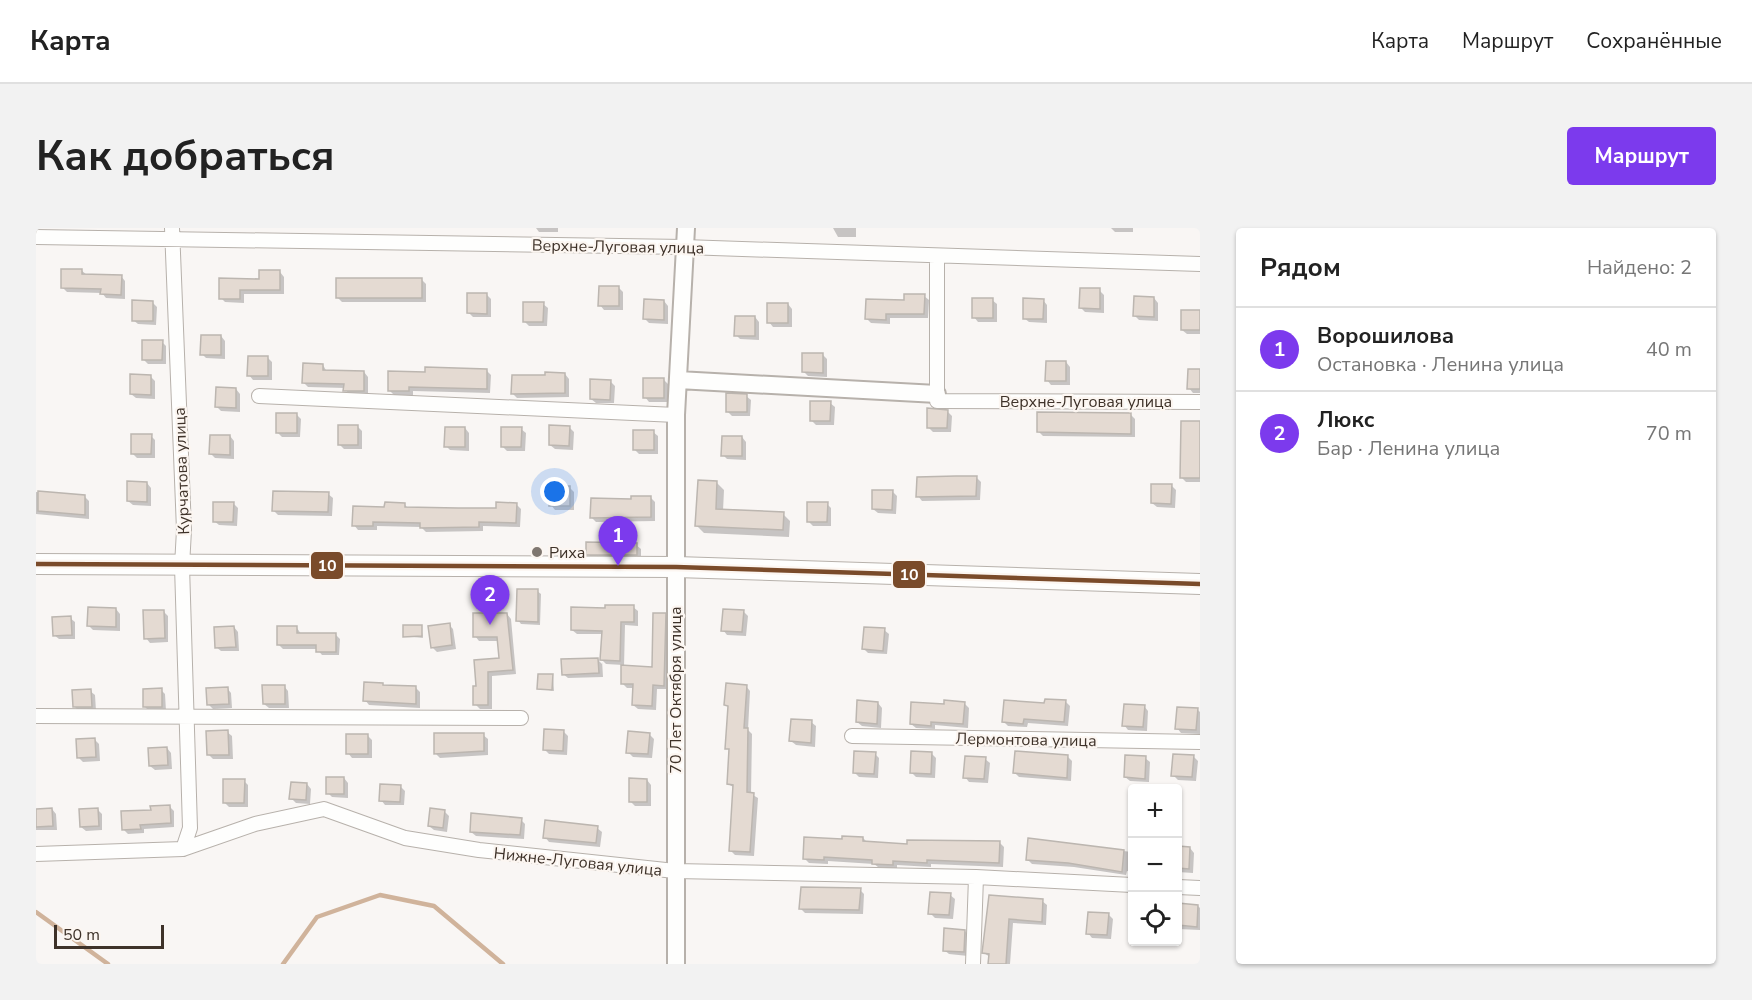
<!DOCTYPE html>
<html lang="ru">
<meta charset="utf-8">
<style>
:root{--surface:#fff;--page:#f2f2f2;--text:#222;--muted:#767676;--line:#e0e0e0;--accent:#7c3aed}
body{margin:0;font-family:"Nunito Sans",sans-serif;background:var(--page);color:var(--text)}
.controls{position:absolute;right:18px;bottom:18px;display:grid;overflow:hidden;border-radius:6px;box-shadow:0 2px 4px #0004}
.controls button{width:54px;height:54px;display:grid;place-items:center;padding:0;border:0;border-bottom:2px solid var(--line);background:var(--surface);color:var(--text);font:30px sans-serif}
.scale{position:absolute;left:18px;bottom:15px;width:110px;box-sizing:border-box;padding-left:6px;border:3px solid #3e3229;border-top:0;font-size:16px;line-height:21px;white-space:nowrap;color:#3e3229;-webkit-text-stroke:4px #fcf6f1;paint-order:stroke}
.you{position:absolute;left:519px;top:264px;width:21px;height:21px;margin:-15px;border:4px solid #fff;border-radius:50%;background:#1a73e8;box-shadow:0 0 0 9px #1a73e833}
.badge{display:grid;place-items:center;width:39px;height:39px;border-radius:50%;background:var(--accent);color:#fff;font-size:20px;font-weight:700}
.pin{position:absolute;translate:-50% -50px;filter:drop-shadow(0 2px 3px #0008)}
.pin::after{content:'';position:absolute;top:32px;width:21px;height:18px;background:inherit;clip-path:polygon(0 0,100% 0,50% 100%)}
.list{margin:0;padding:0;list-style:none}
h2{display:flex;justify-content:space-between;align-items:center;height:78px;margin:0;padding:0 24px;font-size:26px}
h2 small{font-size:20px;font-weight:400;color:var(--muted)}
.list li{display:grid;grid-template-columns:39px 1fr auto;gap:18px;align-items:center;box-sizing:border-box;height:84px;padding:0 24px;border-top:2px solid var(--line)}
.list b{display:block;font-size:22px;white-space:nowrap}
.list p{margin:0;font-size:20px;white-space:nowrap;color:var(--muted)}
.list em{font-size:20px;font-style:normal;color:var(--muted)}
.icon{flex:none;width:33px;height:33px;fill:none;stroke:currentColor;stroke-width:2;stroke-linecap:round;stroke-linejoin:round}
.map{position:relative;flex:none;width:1164px;height:736px;overflow:hidden;border-radius:6px}
header{display:flex;align-items:center;gap:36px;box-sizing:border-box;height:84px;padding:0 30px;background:var(--surface);border-bottom:2px solid var(--line)}
header strong{font-size:28px}
nav{display:flex;gap:33px;margin-inline-start:auto;font-size:21px}
.intro{display:flex;align-items:center;justify-content:space-between;box-sizing:border-box;height:144px;padding:0 36px}
h1{margin:0;font-size:42px}
.button{padding:15px 27px;border-radius:6px;background:var(--accent);color:#fff;font-size:21px;font-weight:700}
main{display:flex;gap:36px;padding:0 36px}
aside{flex:1;background:var(--surface);border-radius:6px;box-shadow:0 2px 4px #0004}
.map>svg:first-child{display:block}
.shadow{fill:#0003}
.lines{fill:none;stroke-linecap:round;stroke-linejoin:round}
.stream{stroke:#d0b39b;stroke-width:4.5}
.building{fill:#e4dad2;stroke:#bcb6b0;stroke-width:1.5}
.minor-casing{stroke:#b7b1ab;stroke-width:16}
.tertiary-casing{stroke:#b7b1ab;stroke-width:20}
.secondary-casing{stroke:#b7b1ab;stroke-width:22}
.minor{stroke:#fefefd;stroke-width:14}
.tertiary{stroke:#fefefd;stroke-width:16}
.secondary{stroke:#fefefd;stroke-width:20}
.bus-1-casing{stroke:#fcf6f1;stroke-width:9}
.bus-1{stroke:#7a4b2a;stroke-width:4.5}
.poi-dot{fill:#7f7770;stroke:#fcf6f1;stroke-width:2}
.labels{text-anchor:middle;stroke-width:4.5;stroke-linejoin:round;paint-order:stroke}
.street-label{font-size:16px;fill:#3e3229;stroke:#fcf6f1}
.poi-label{font-size:16px;fill:#3e3229;stroke:#fcf6f1;text-anchor:start}
.line-badge{stroke:#fcf6f1;stroke-width:2}
.badge-label{font-size:16px;text-anchor:middle;font-weight:bold;fill:#fff}
</style>
<header>
<strong>Карта</strong>
<nav><a>Карта</a><a>Маршрут</a><a>Сохранённые</a></nav>
</header>
<div class="intro"><h1>Как добраться</h1><a class="button">Маршрут</a></div>
<main>
<div class="map">
<svg width="1164" height="736" viewBox="0 0 1164 736">
<rect width="100%" height="100%" fill="#f9f6f4"/>
<path class="shadow" d="M500 0H522V4H503Z
M797 0H820V9H802Z
M1075 0H1097V4H1079Z
M45 42 51 47 85 48 89 53V71L70 70 66 65 31 64 27 60Z
M244 44 248 49V66H208V75L189 74 185 70Z
M386 52 390 56V74H306L301 69Z
M583 60 587 64V82H568L564 77Z
M1063 62 1068 67V85L1049 84 1045 80Z
M451 67 455 71V89H437L432 84Z
M888 68 893 72 892 90H854V96L835 95 831 91Z
M1118 70 1122 75V93L1103 92 1099 88Z
M956 72 961 76V94H942L938 89Z
M1007 72 1011 77V95L993 94 988 90Z
M628 73 632 78V96L613 95 609 91Z
M116 74 121 79 120 97 102 96 97 92Z
M507 76 512 80 511 98H493L488 93Z
M752 76 756 81V99H737L733 94Z
M1164 84V106H1151L1146 102Z
M719 89 723 94V112L704 111 700 107Z
M185 108 189 113V131L170 130 166 126Z
M126 114 130 118V136H112L107 131Z
M786 126 791 131V149L772 148 768 144Z
M231 129 236 134V152H217L213 147Z
M1030 134 1034 139V157H1015L1011 152Z
M287 137 291 144H328L332 149V167H313L309 160 272 159 268 155Z
M450 142 455 147 454 165 377 163V167H358L354 163Z
M1164 142V165H1157L1153 160Z
M529 146 533 151V169L481 170 477 166V148Z
M114 148 119 153V171L100 170 95 166Z
M627 151 632 156V174H613L609 169Z
M574 153 579 158 578 175H560L555 171Z
M200 161 204 166V184L185 183 181 179Z
M710 168 715 172 714 188H696L691 183Z
M794 175 799 179 798 197H780L775 192Z
M911 183 916 188 915 204H897L892 199Z
M260 186 265 191 264 209H246L241 204Z
M1095 187 1099 191V209L1007 208 1002 203Z
M1164 194V254H1150L1146 250Z
M322 199 326 203V221H308L303 216Z
M533 199 538 204 537 222 519 221 514 217Z
M429 200 433 205V223L414 222 410 218Z
M485 201 490 205 489 223H471L466 218Z
M617 204 622 208V226H603L598 221Z
M115 208 119 212V230H101L96 225Z
M194 208 198 213V231L179 230 175 226Z
M706 209 710 214V232L691 231 687 227Z
M940 249 945 254 944 272 886 273 882 268Z
M111 255 115 260V278L97 277 92 273Z
M681 255 688 262 687 283 747 286 754 293 753 309 668 305 661 298Z
M1135 257 1140 262 1139 280 1121 279 1116 275Z
M534 260 538 264V282H519L515 277Z
M856 263 861 268 860 286 842 285 837 281Z
M0 264 48 268 53 273V291L0 286Z
M292 266 297 270 296 288 242 287 238 283Z
M615 270 619 274V293L560 294 556 290 596 273Z
M197 275 202 280 201 298 183 297 178 293Z
M368 276 373 281H462L480 276 485 281 484 299 447 298V303L390 304 385 299 341 298V302H322L318 297 350 280Z
M791 276 795 280V298H777L772 293Z
M600 317 605 321V331L556 330 552 326Z
M501 363 505 366 504 397 485 396 482 392Z
M597 379 602 383V398L589 397 588 439 618 440 629 386 633 391 632 461H621L620 482 602 481 597 477 598 460H591L586 455 587 437 570 436 566 432 567 449 532 450 527 446 562 432 566 436 567 406H541L536 402 537 381Z
M80 381 84 386V403L57 402 53 398Z
M127 383 132 388V414L114 415 110 410Z
M707 383 712 388 710 408 691 407 687 402Z
M471 386 475 391 480 446 456 448V481H444L439 476 442 460 439 434 465 431 463 413H443L439 408Z
M34 390 39 394V411H23L18 407Z
M413 397 417 401 420 421 401 424 396 419Z
M385 398 387 410 369 408Z
M198 399 202 404 203 423H185L180 419Z
M261 400 265 406H299L304 411 303 427H286L281 421H247L242 416Z
M848 402 853 406 851 426 832 425 828 421Z
M517 448 518 463 502 460Z
M346 456 349 459H379L384 464V480L333 477 329 472Z
M248 458 252 463 253 480H233L228 476Z
M710 458 714 463 712 502 716 506 715 566 722 570 718 628 699 627 694 622 699 560 692 556 694 481 690 477Z
M191 460 195 465 196 480 177 481 173 477Z
M125 462 129 466 130 483H113L109 479Z
M54 463 59 467 60 483H43L38 478Z
M1029 473 1034 478 1032 498 992 495 991 499 972 498 968 494 1010 476Z
M842 475 846 480 845 500 826 498 821 494Z
M928 475 933 480 932 500 899 497V501L880 500 875 496Z
M1108 478 1112 483 1111 503 1092 502 1088 497Z
M1161 481 1164 484V506L1145 505 1141 500Z
M775 494 780 498 779 519 760 517 755 513Z
M527 503 532 508 531 527 513 526 509 522Z
M191 504 196 508 197 531H177L173 527Z
M613 506 618 511 616 530 597 529 592 524Z
M331 507 336 512V530H316L312 525Z
M447 507 452 511V527L404 530 399 525Z
M59 512 63 516 64 533 47 534 42 529Z
M131 520 135 525 136 541 119 542 114 538Z
M839 526 843 530 842 550 823 549 818 544Z
M896 526 900 530 899 550 880 549 875 544Z
M1157 528 1162 533 1160 553 1142 552 1137 547Z
M1032 529 1036 533 1035 553 983 549 979 545Z
M1109 530 1114 534 1113 554 1094 553 1089 549Z
M949 531 954 535 952 555 933 554 929 549Z
M308 550 312 555V570L296 569 292 565Z
M611 552 615 557V578H599L594 573Z
M208 553 212 557V579H193L188 574Z
M271 556 275 561 274 576 260 575 255 570Z
M364 558 369 563 368 577H349L345 572Z
M133 578 138 583V599L108 601V605L92 606 87 601Z
M16 581 20 586 21 602H0V582Z
M61 581 66 586V602L50 603 45 599Z
M408 583 413 588 411 604 398 602 393 598Z
M485 592 489 596 488 611 440 608 435 604Z
M561 600 566 604 564 619 513 614 509 609Z
M827 610 831 614 873 617 963 614 968 619 967 639 895 636V639L861 637V641L842 639 838 636 792 633V636L773 635 768 630 808 613Z
M993 612 1096 624V644L1091 643 1090 647 1038 639 996 636 992 632Z
M1142 620H1154L1158 625 1157 645 1142 644Z
M824 662 828 666 827 686 769 685 765 681Z
M914 667 919 671 917 691 899 690 894 685Z
M954 669 1006 673 1011 677 1010 697 977 695 974 736H954V729L948 725Z
M1162 678 1164 680V702L1142 701V680Z
M1072 686 1077 691 1075 711 1056 710 1052 705Z
M929 703 933 708 932 728 913 726 908 722Z"/>
<g class="lines">
<path class="stream" d="M0 684 72 736
M247 736 281 689 344 667 398 678 467 736"/>
</g>
<path class="building" d="M25 41H46V46L86 47 85 67 64 66 65 61 25 60Z
M223 42H244V62H204V71H183V50L223 51Z
M300 50H386V70H300Z
M563 58H583V78H562Z
M1044 60H1064V81L1043 80Z
M431 65H451V86L431 85Z
M868 66H889L888 86H850V92L829 91 830 71 868 72Z
M1098 68 1118 69V89L1097 88Z
M936 70H957V90H936Z
M987 70 1008 71 1007 91H987Z
M608 71 628 72V92L607 91Z
M96 72 117 73V93H96Z
M487 74H508L507 94H487Z
M731 75H752V95H731Z
M1145 82H1164V102H1145Z
M699 88H719V108H698Z
M165 107H185V127H164Z
M106 112H127L126 132H106Z
M766 125H787V145L766 144Z
M212 128H232V148H211Z
M1010 133H1030V153H1009Z
M267 135 287 136V142L328 143V163H307L308 156 266 155Z
M389 139 451 141V161L373 159V163H352V143L389 144Z
M1152 141H1164V161H1151Z
M509 144 529 145V165L475 166 476 147H509Z
M94 146 115 147V167L94 166Z
M607 150H628V170H607Z
M554 151 575 152 574 172 554 171Z
M180 159 200 160V180L179 179Z
M690 165 711 166V184H690Z
M774 173H795L794 193H774Z
M891 180 912 182 911 200H891Z
M1001 184 1095 185V206L1001 204Z
M240 185H261V205H240Z
M1145 193H1164V250H1144Z
M302 197H322V217H302Z
M513 197 534 198 533 218 513 217Z
M409 199H429V219H408Z
M465 199H486L485 219H465Z
M597 202H618V222H597Z
M95 206H116L115 226H95Z
M174 207H194V227L173 226Z
M686 208H706V228H685Z
M920 248H941L940 268 880 269 881 249Z
M662 252 681 253 680 281 748 284 747 302 659 298Z
M91 253 111 254V274L91 273Z
M1115 256H1136L1135 276 1115 275Z
M514 258H534V278H513Z
M836 262H857L856 282 836 281Z
M2 263 49 267V287L2 283Z
M237 263 293 264 292 284 236 283Z
M595 268H615V289L554 290 555 270 595 271Z
M177 274H198L197 294H177Z
M349 274 369 275V279L422 280H460V274L481 275 480 295 443 294V299L384 300V295L337 294V298H316L317 278 348 279Z
M771 274H792L791 294H771Z
M550 314 601 315V327H550Z
M481 361H502V394L480 393Z
M569 377H598V394H585L584 433 564 432 566 403 535 402V379L569 380Z
M52 379 80 380V399L51 398Z
M687 381 708 382 706 404 685 403Z
M107 382H128L129 410 108 411Z
M437 385H471L477 442 452 444V477H437V458H440L438 432 463 430 461 409H437Z
M617 385H630L628 458 617 457 616 478 596 477 597 456H585V437L616 439Z
M35 388 36 407 17 408 16 389Z
M414 395 416 417 395 420 392 398Z
M367 397H386V408L367 409Z
M198 398 200 419 179 420 178 399Z
M241 398H261V405H300V424H280V417H241Z
M828 399 849 400 847 423 826 421Z
M562 430 563 445 526 447 525 431Z
M502 446H517L516 462 501 461Z
M328 454 347 455V457L380 458V476L327 473Z
M690 455 711 457 708 500H712L711 564 718 565 714 624 693 623 697 557 691 556 693 521H689L692 478 688 477Z
M226 457H249V476H227Z
M192 459 193 476 171 477 170 460Z
M126 460V479H107V461Z
M55 461 56 479H37L36 462Z
M1009 471 1030 472 1028 494 988 491 987 496 966 494 968 472 1008 475Z
M821 472 842 474 841 496 820 494Z
M908 472 929 474 927 496 895 494V498L874 496 875 474 908 476Z
M1088 476 1109 477 1107 499 1086 498Z
M1141 479 1162 480 1160 502 1139 501Z
M755 491 776 492 775 515 753 513Z
M508 501 528 502 527 523 507 522Z
M192 502 193 527H171L170 503Z
M592 503 614 505 612 526 590 525Z
M398 505H448V523L398 526Z
M310 506H332V526H310Z
M59 510 60 529 41 530 40 511Z
M131 519 132 537 113 538 112 520Z
M818 523 840 524 838 546 817 545Z
M875 523 896 524 895 546 874 545Z
M979 523 1032 527 1031 550 977 545Z
M1137 526 1158 527 1156 549 1135 548Z
M1089 527 1110 528 1109 551 1088 549Z
M929 528 950 529 948 551 927 550Z
M290 549H308V566H290Z
M593 550 611 551V574H593Z
M187 551H209L208 575H187Z
M255 554 271 555 270 572 253 571Z
M344 556 365 557 364 574 343 573Z
M134 577 135 595 104 597 105 601 86 602 85 583 115 582 114 578Z
M16 580 17 598 0 599V581Z
M62 580 63 598 44 599 43 581Z
M394 580 409 582 407 600 392 598Z
M435 585 486 590 484 607 434 604Z
M509 592 562 598 560 615 507 610Z
M806 608 827 609V613L871 616V612L964 613 963 635 891 632V635L857 633V637L836 636V632L788 629V632L767 631 768 609 806 611Z
M992 610 1088 622 1086 644 1032 635 990 632Z
M1142 618 1154 619 1153 641 1142 640Z
M765 659 825 660 823 682 763 681Z
M894 664 915 665 913 687 892 686Z
M953 667 1007 671 1006 694 973 691 970 736H952L953 726 946 725Z
M1142 675 1162 677 1161 699 1142 697Z
M1052 684 1073 685 1071 707 1050 706Z
M908 700 929 702 928 724 907 723Z"/>
<g class="lines">
<defs>
<path id="minor" d="M136 0 148 302 146 338 154 600 147 621
M0 9 648 19 1164 36
M901 29V173L1164 174
M223 168 640 187
M0 488 485 490
M816 508 1164 514
M0 626 147 621 219 596 288 581 369 610 443 622 639 643 940 649 1096 657
M1142 659 1164 660
M937 736 940 649"/>
<path id="tertiary" d="M642 152 901 166
M640 736V187L650 0"/>
<path id="secondary" d="M0 336 640 339 1164 356"/>
</defs>
<use href="#minor" class="minor-casing"/>
<use href="#tertiary" class="tertiary-casing"/>
<use href="#secondary" class="secondary-casing"/>
<use href="#minor" class="minor"/>
<use href="#tertiary" class="tertiary"/>
<use href="#secondary" class="secondary"/>
<defs>
<path id="bus-1" d="M0 336 640 339 1164 356"/>
</defs>
<use href="#bus-1" class="bus-1-casing"/>
<use href="#bus-1" class="bus-1"/>
</g>
<circle class="poi-dot" cx="501" cy="324" r="6"/>
<g class="labels">
<g class="street-label">
<text transform="translate(582 18) rotate(1)" y="6">Верхне-Луговая улица</text>
<text x="1050" y="179">Верхне-Луговая улица</text>
<text transform="translate(145 243) rotate(-92)" y="6">Курчатова улица</text>
<text transform="translate(639 462) rotate(-90)" y="6">70 Лет Октября улица</text>
<text transform="translate(990 511) rotate(1)" y="6">Лермонтова улица</text>
<text transform="translate(542 633) rotate(6)" y="6">Нижне-Луговая улица</text>
</g>
<g class="poi-label">
<text x="513" y="330">Риха</text>
</g>
</g>
<g class="line-badge">
<rect x="274" y="323" width="34" height="29" rx="6" fill="#7a4b2a"/>
<rect x="856" y="332" width="34" height="29" rx="6" fill="#7a4b2a"/>
</g>
<g class="badge-label">
<text x="291" y="343">10</text>
<text x="873" y="352">10</text>
</g>
</svg>
<div class="controls">
<button>+</button>
<button>−</button>
<button><svg class="icon" aria-label="locate" viewBox="0 0 24 24"><circle cx="12" cy="12" r="6"/><path d="M12 2v4M12 18v4M2 12h4M18 12h4"/></svg></button>
</div>
<div class="scale">50 m</div>
<div class="you"></div>
<div class="pin badge" style="left:582px;top:338px">1</div>
<div class="pin badge" style="left:454px;top:397px">2</div>
</div>
<aside>
<h2>Рядом<small>Найдено: 2</small></h2>
<ul class="list">
<li><span class="badge">1</span><div><b>Ворошилова</b><p>Остановка · Ленина улица</p></div><em>40 m</em></li>
<li><span class="badge">2</span><div><b>Люкс</b><p>Бар · Ленина улица</p></div><em>70 m</em></li>
</ul>
</aside>
</main>
